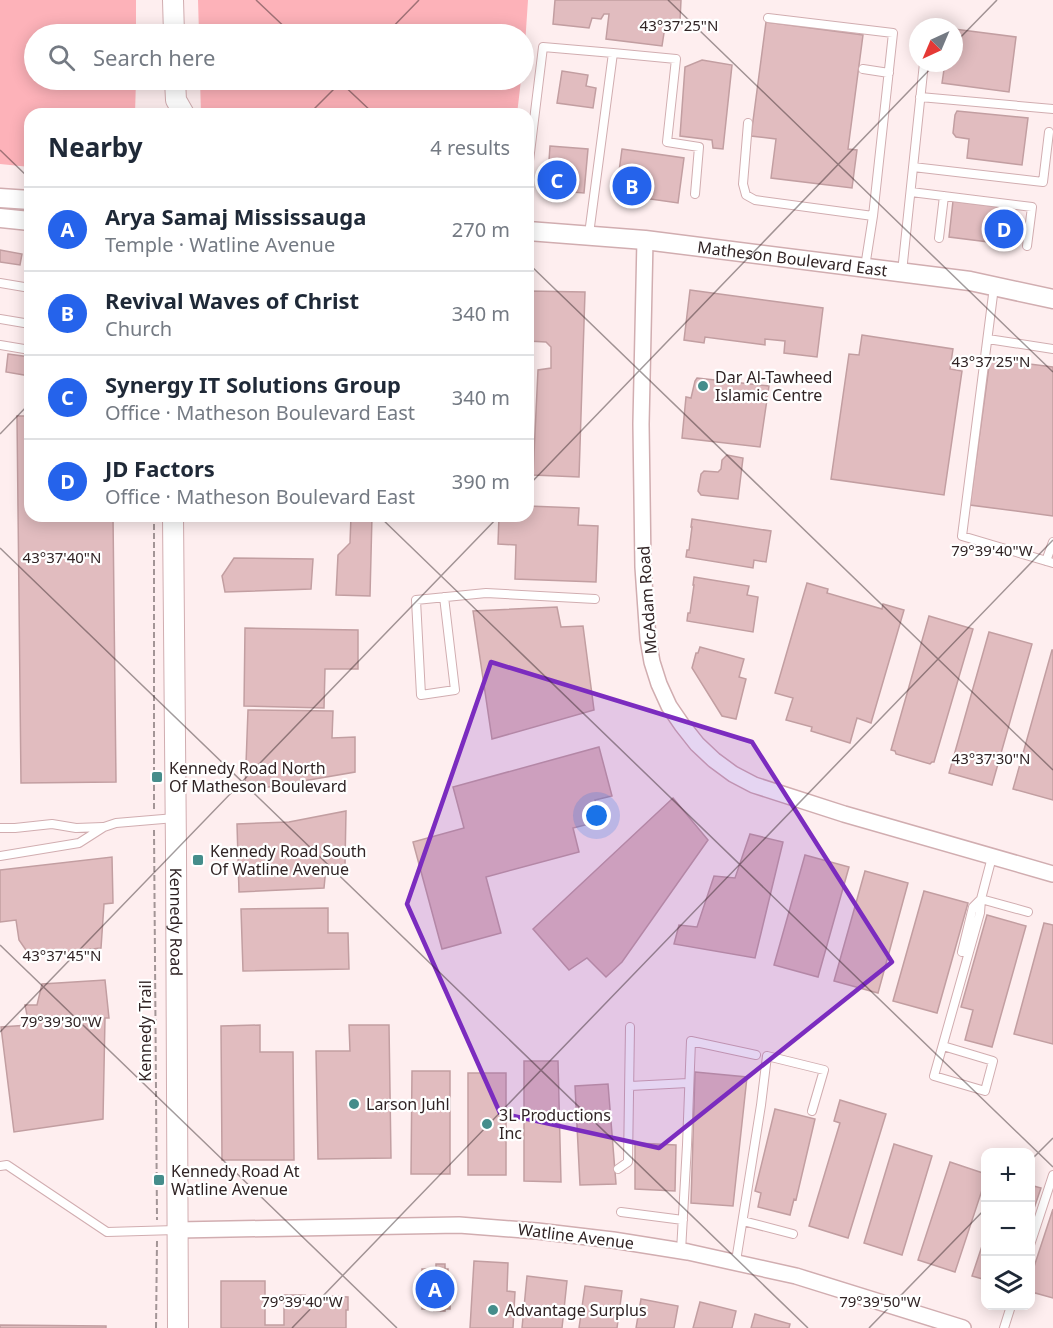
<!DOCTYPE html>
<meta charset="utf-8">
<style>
:root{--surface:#fff;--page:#f2f2f3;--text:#1f2937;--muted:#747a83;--line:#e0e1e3;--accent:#2563eb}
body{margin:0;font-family:"Noto Sans",sans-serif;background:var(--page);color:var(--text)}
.controls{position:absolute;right:18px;bottom:18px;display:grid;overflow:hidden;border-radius:12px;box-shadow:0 3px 15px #0003}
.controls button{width:54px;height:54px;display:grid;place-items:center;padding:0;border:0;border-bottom:2px solid var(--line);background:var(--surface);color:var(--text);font:30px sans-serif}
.compass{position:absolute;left:909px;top:18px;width:54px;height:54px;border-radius:50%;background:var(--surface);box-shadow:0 3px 15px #0003;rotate:224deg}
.you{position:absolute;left:597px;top:816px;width:21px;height:21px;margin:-15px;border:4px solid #fff;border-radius:50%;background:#1a73e8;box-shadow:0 0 0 9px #1a73e833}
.badge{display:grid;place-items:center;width:39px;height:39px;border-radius:50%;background:var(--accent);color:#fff;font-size:20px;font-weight:700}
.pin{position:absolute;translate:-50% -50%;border:3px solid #fff;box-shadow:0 2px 6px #0006}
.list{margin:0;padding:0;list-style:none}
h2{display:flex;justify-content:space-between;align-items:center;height:78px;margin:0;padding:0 24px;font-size:26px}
h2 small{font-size:20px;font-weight:400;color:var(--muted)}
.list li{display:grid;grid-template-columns:39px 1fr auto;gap:18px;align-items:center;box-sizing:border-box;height:84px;padding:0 24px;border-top:2px solid var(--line)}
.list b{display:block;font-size:22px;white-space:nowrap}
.list p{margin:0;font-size:20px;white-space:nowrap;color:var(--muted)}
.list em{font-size:20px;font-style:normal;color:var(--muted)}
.icon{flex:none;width:33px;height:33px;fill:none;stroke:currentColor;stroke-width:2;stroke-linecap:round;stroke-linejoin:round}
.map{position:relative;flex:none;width:1053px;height:1328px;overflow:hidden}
.search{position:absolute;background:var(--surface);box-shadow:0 3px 15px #0003;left:24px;top:24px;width:510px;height:66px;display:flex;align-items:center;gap:15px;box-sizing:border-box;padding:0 21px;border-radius:33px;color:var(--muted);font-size:22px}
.panel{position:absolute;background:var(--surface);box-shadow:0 3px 15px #0003;left:24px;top:108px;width:510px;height:414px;border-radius:18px}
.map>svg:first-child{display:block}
.green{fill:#fdb2b9}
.building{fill:#e1bcbf;stroke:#c29ea1;stroke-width:1.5}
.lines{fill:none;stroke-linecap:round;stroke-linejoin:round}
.service-casing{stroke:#d1adb0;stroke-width:10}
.minor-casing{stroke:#d1adb0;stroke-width:18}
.tertiary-casing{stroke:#d1adb0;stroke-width:21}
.secondary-casing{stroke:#d1adb0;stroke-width:22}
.path{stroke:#a39596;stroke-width:2;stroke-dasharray:6 3;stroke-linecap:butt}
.service{stroke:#fff;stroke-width:8}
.minor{stroke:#fff;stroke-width:15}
.tertiary{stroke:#fff;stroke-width:18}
.secondary{stroke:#fff;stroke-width:20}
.marked{fill:#7b2cbf;fill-opacity:0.2;stroke:#7b2cbf;stroke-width:4.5;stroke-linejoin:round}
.ticks{fill:none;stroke:#312425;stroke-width:1.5;stroke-opacity:0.45}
.poi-dot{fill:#458d8b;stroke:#fff;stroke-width:2}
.labels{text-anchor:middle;stroke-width:4.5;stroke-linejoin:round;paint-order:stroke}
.street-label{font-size:16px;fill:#312425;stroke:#fff}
.poi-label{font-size:16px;fill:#312425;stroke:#fff;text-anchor:start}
.ticks-label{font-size:15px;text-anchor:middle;fill:#312425;stroke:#fff;stroke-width:4.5;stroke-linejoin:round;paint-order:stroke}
</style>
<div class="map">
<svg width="1053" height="1328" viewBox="0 0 1053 1328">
<rect width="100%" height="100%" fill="#feeeef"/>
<path class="green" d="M0 0H136V34H34V80H136L135 114H30V167L0 164Z
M198 0H528L524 60V34H199Z
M200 80H521L517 114H201Z"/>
<path class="building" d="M555 0H681L680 21 666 20 662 46 606 39 609 14H604L601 19 592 18 589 28 553 24Z
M766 22 863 35 848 149 857 150 852 188 771 178 776 139 751 136Z
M954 29 1016 37 1009 92 942 83 945 63H954Z
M702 60 732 65 723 149 713 148 712 140 680 136 685 67Z
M562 71 588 75 586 86 596 88 593 108 557 103Z
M957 111 1028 118 1022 165 967 158 969 139 956 137 953 133 955 115Z
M550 146 588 149 584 193 547 190Z
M622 149 684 158 678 203 616 194Z
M953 201 1016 209 1012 245 949 237Z
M0 250 22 254 20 265 0 262Z
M690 290 823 308 817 357 784 353 785 341 765 339V345L705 337 704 343 684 340Z
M528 291 585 292 579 477 533 475 538 370 551 368V347L546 342 528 341Z
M862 335 953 349 950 369 962 371 944 495 831 479 849 354 859 355Z
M8 354 30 357V376L6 372Z
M990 359 1053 367V516L970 505Z
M697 378 769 386 760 447 682 438 686 397 691 398 695 381Z
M17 416H30V516H113L116 782 21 783Z
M727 455 743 458 738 499 701 495 698 491 701 474 704 471 718 472 721 469 722 460Z
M528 506 579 508 578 525 598 526 596 582 515 579 516 545 498 544 499 516H528Z
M248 516H336V519L276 520V518L249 519Z
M351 516H372L370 596 336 595 338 555 350 543Z
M692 519 771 531 766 562 754 560 753 568 686 557 687 550H689L692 527H691Z
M234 558 313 559 311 589 225 592 222 576Z
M694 577 749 586 747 595 758 597 753 632 687 621 688 613H690L694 585H693Z
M807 583 828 589 827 593 882 609 883 604 904 610 871 723 857 718 850 743 811 731 812 727 786 720 793 698 775 693Z
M557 607 561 627 583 626 594 710 492 739 473 611Z
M929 616 973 629 934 762H932L930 764 896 754 895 751 891 750Z
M245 628 358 630V669H325L324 708 244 706Z
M989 632 1032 644 992 785 949 773Z
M700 647 744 659 739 677 746 679 736 719 722 716 692 668 696 653H698Z
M1052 650H1053V800L1013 789Z
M248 710 333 711 332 738 355 737V772L245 791Z
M599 747 612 796 595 800 601 821 573 828 579 852 486 877 501 933 442 949 413 842 464 828 453 787Z
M673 798 708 840 622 962 606 977 587 958 569 970 533 929Z
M346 811 345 865 326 867 324 888 239 892 237 824 289 822Z
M750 834 783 842 755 958 674 944 679 925 697 927 714 876 735 878Z
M805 855 849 867 818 977 774 965Z
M112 857 113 903 104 904 101 948 30 956 19 940 16 920 0 922V870Z
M865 871 908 883 878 993 834 981Z
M924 891 968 903 937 1013 893 1001Z
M328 908V933H348L349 969 243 971 241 909Z
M987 915 1026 926 992 1047 965 1040 973 1010 961 1007Z
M1044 923 1053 925V1044L1014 1034Z
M105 980 109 1018H105L103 1119 14 1132 1 1027 29 1025 25 1005H37L42 984Z
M260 1025V1052H293L294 1160H222L221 1026Z
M349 1025H389L391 1158 318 1159 316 1051H350Z
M524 1061H558L561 1182 524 1181Z
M412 1071H450V1174H411Z
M695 1072 747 1077 733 1206 691 1203Z
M468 1073H506V1175H468Z
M608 1084 616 1184 580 1185 575 1086Z
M840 1100 886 1114 848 1238 809 1226 840 1123 834 1121Z
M775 1109 815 1119 796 1200 794 1199 790 1215 758 1207 761 1193 755 1191Z
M635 1143 676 1145 675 1191 635 1189Z
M894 1144 932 1156 902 1255 864 1243Z
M950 1162 986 1174V1178L955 1272 918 1260Z
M1030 1185 1041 1188 1030 1220Z
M1053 1209V1298L1035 1293 1034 1295 1030 1294V1279Z
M986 1234V1280L972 1276Z
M474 1261 508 1263 507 1291 515 1292 513 1328H470Z
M436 1264H445V1269H448V1276H451L450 1309H445V1311H434V1309H422L423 1298H419L420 1280H422V1269H436Z
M527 1276 567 1281 562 1328H522Z
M221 1281H265V1325H284V1295H305V1299H329V1296L348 1297V1310H346V1328H221Z
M585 1286 622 1291 617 1328H579Z
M641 1299 678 1306 674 1328H636Z
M700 1302 736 1311 732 1328H693Z
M755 1314 790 1324 789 1328H751Z
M0 1325 106 1326V1328H0Z"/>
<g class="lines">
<defs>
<path id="service" d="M768 18 893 33 873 216
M613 53 676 59 667 142 699 147 695 194
M863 69 889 73
M920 97 1053 109
M748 123 743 184 746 195 755 200 873 216 865 267
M913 167 1043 182 1049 132
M528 169 543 47 613 53 589 234
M911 192 1032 207 1027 246
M939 238 944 196
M902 272 924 63
M0 283 30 288
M994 287 962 536 1053 563
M0 319 30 324
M988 339 1053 349
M0 345 30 350
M1046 561 1053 542
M444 597 455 690 421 695 416 600 486 593 595 599
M0 828H15L52 824 76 828 103 827
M0 856 79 843 104 827 116 823 175 818
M992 857 981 899 1028 912
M962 952 973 907 981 899
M943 1046 993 1061 985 1091 934 1076 980 913 981 899
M630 1086 688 1083
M0 1166 7 1165 107 1232 176 1230
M618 1169 628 1162 630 1027
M621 1212 683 1220
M743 1221 793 1234
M1030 1245 1053 1175
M681 1251 687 1145 691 1041 756 1055
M736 1261 761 1105 767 1056 824 1070 812 1111
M1004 1328 1011 1306"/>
<path id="minor" d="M645 240 641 424 643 567 648 639 652 662 659 684 669 706 682 725 697 744 714 760 733 774 754 785 844 814 1053 874
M178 1230 459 1225 537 1231 613 1240 688 1252 796 1276 963 1328"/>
<g id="tertiary">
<path d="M0 198 30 200"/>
<path d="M0 218 30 221"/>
<path id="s1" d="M528 231 645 240 970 281 1053 299"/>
</g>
<g id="secondary">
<path d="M173 0 174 34"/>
<path d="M175 80 176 100 184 114"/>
<path id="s2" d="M173 516 176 851 178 1328"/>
</g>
</defs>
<use href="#service" class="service-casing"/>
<use href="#minor" class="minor-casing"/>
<use href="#tertiary" class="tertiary-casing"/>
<use href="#secondary" class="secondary-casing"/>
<path class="path" d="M154 809V516
M154 830 157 1220
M156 1328 157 1241"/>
<use href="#service" class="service"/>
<use href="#minor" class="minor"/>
<use href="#tertiary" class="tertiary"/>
<use href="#secondary" class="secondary"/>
</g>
<path class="marked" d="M491 662 752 742 892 962 659 1148 500 1113 407 904Z"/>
<path class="ticks" d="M256 0 292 34M668 0 1053 372M386 34 419 0M954 44 997 0M338 80 374 114M309 114 343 80M0 150 30 179M528 263 1053 770M0 434 30 403M528 486 936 63M379 516 1053 1167M0 548 808 1328M0 945 397 1328M0 1032 499 516M1030 1161 1053 1138M292 1328 1053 540M869 1328 986 1208"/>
<g class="poi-dot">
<circle cx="703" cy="386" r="6"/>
<rect x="151" y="771" width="12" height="12" rx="3"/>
<rect x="192" y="854" width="12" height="12" rx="3"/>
<circle cx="354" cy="1104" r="6"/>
<circle cx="487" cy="1124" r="6"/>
<rect x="153" y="1174" width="12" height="12" rx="3"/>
<circle cx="493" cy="1310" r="6"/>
</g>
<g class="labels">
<g class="street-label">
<text dy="6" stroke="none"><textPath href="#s1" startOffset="266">Matheson Boulevard East</textPath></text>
<text transform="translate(647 600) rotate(-94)" y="6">McAdam Road</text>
<text dy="6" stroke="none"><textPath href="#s2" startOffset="406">Kennedy Road</textPath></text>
<text transform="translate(145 1031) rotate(-90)" y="6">Kennedy Trail</text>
<text transform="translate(576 1236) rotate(7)" y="6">Watline Avenue</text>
</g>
<g class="poi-label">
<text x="715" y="383">Dar Al-Tawheed<tspan x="715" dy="18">Islamic Centre</tspan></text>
<text x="169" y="774">Kennedy Road North<tspan x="169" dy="18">Of Matheson Boulevard</tspan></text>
<text x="210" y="857">Kennedy Road South<tspan x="210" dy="18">Of Watline Avenue</tspan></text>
<text x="366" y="1110">Larson Juhl</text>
<text x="499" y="1121">3L Productions<tspan x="499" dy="18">Inc</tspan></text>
<text x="171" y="1177">Kennedy Road At<tspan x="171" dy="18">Watline Avenue</tspan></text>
<text x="505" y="1316">Advantage Surplus</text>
</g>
</g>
<g class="ticks-label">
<text x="679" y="31">43°37'25"N</text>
<text x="991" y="367">43°37'25"N</text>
<text x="992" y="556">79°39'40"W</text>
<text x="62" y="563">43°37'40"N</text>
<text x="991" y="764">43°37'30"N</text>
<text x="62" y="961">43°37'45"N</text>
<text x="61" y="1027">79°39'30"W</text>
<text x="302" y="1307">79°39'40"W</text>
<text x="880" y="1307">79°39'50"W</text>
</g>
</svg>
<div class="controls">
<button>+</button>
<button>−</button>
<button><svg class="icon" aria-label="layers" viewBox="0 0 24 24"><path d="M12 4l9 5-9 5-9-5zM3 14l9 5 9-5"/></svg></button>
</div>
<svg class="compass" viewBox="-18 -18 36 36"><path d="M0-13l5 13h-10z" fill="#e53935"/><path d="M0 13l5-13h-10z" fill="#747a83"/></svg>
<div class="you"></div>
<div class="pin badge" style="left:435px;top:1289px">A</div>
<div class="pin badge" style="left:632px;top:186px">B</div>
<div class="pin badge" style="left:557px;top:180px">C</div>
<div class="pin badge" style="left:1004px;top:229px">D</div>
<div class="search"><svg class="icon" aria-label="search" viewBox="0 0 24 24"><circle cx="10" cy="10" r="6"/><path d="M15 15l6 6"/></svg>Search here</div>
<section class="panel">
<h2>Nearby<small>4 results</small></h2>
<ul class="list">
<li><span class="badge">A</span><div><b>Arya Samaj Mississauga</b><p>Temple · Watline Avenue</p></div><em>270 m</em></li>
<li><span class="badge">B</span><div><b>Revival Waves of Christ</b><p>Church</p></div><em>340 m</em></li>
<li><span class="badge">C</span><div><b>Synergy IT Solutions Group</b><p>Office · Matheson Boulevard East</p></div><em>340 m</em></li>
<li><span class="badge">D</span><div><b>JD Factors</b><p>Office · Matheson Boulevard East</p></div><em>390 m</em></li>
</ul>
</section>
</div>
